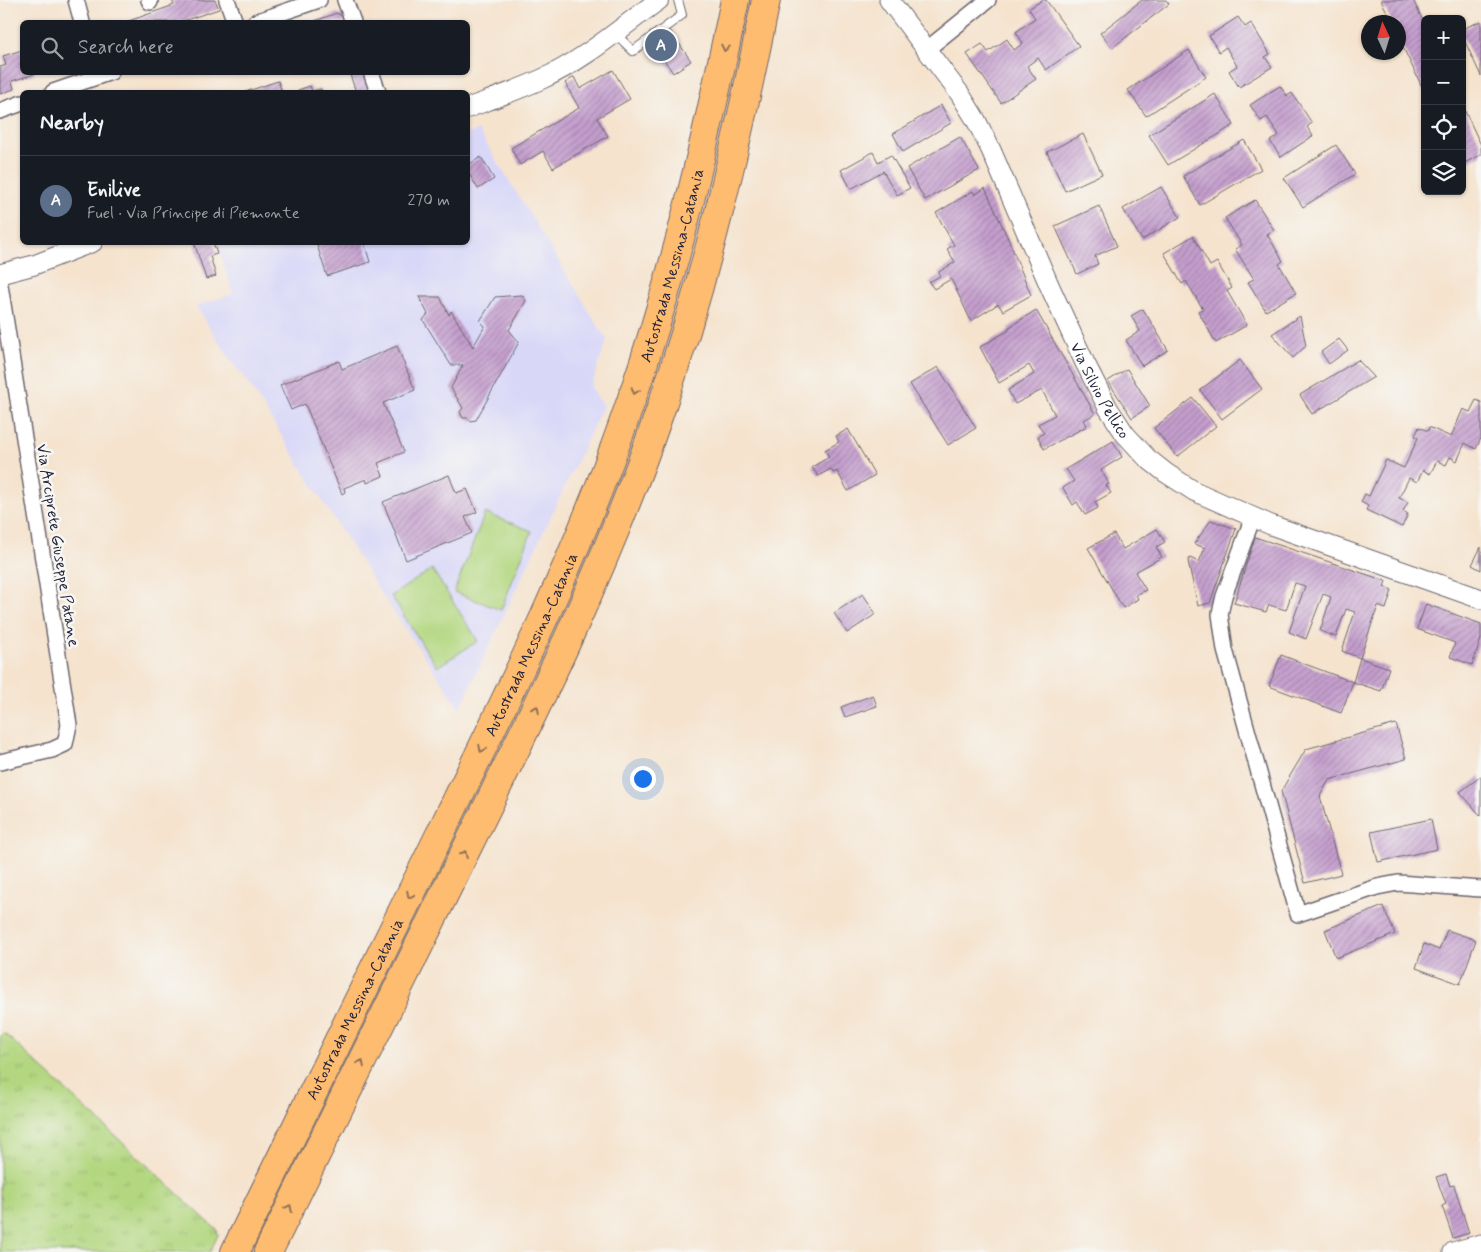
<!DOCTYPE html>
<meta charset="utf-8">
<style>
:root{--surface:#171b24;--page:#242831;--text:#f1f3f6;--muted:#9ea1a6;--line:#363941;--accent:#db2777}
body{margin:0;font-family:Mynerve,sans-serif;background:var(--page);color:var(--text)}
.controls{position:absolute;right:15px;top:15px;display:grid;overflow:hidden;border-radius:8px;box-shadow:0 1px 4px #0004}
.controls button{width:45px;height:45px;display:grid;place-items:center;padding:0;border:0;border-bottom:1px solid var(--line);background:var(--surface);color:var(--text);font:25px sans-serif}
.compass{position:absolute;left:1361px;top:15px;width:45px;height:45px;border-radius:50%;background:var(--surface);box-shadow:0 1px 4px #0004;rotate:356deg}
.you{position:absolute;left:642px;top:778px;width:18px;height:18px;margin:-12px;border:4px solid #fff;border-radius:50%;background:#1a73e8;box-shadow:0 0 0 8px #1a73e833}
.badge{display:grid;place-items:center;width:32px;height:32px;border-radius:50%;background:var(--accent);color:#fff;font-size:16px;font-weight:700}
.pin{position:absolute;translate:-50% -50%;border:2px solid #fff;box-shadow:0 1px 5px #0006}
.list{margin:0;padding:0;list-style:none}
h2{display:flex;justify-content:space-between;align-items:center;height:65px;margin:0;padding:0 20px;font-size:21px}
h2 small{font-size:16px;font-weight:400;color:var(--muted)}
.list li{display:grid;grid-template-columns:32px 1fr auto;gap:15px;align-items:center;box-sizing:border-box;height:90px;padding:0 20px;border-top:1px solid var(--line)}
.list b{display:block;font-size:19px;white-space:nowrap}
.list p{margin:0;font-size:16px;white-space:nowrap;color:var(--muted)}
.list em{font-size:16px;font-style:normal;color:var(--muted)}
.icon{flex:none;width:28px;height:28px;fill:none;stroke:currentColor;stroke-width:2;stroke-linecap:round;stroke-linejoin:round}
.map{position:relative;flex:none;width:1481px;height:1252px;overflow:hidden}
.search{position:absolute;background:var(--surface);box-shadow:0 1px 4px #0004;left:20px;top:20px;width:450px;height:55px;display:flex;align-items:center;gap:12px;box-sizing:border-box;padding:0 18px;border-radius:8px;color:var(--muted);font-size:19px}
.panel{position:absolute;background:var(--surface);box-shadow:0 1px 4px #0004;left:20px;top:90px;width:450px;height:155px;border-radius:8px}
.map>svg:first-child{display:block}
.built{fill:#d8d7f8}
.grass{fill:url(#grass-tufts);stroke:#6a7c5e}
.green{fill:#b3d780;stroke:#6a7c5e}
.building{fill:url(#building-hatch)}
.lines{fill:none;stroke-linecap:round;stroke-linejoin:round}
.service-casing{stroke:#6c666e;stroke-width:10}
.minor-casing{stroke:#6c666e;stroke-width:18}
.tertiary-casing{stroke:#6c666e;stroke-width:21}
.motorway-casing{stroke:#6c666e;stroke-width:30}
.service{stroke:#fff;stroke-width:8}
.minor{stroke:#fff;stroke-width:15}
.tertiary{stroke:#fff;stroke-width:19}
.motorway{stroke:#febc70;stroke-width:28}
.oneway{stroke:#906f56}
.labels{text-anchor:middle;stroke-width:5;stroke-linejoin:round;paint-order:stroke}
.street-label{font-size:16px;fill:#22223b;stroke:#f6f6f2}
</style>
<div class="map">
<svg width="1481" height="1252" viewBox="0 0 1481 1252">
<defs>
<pattern id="grass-tufts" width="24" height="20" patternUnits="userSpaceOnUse" patternTransform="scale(1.25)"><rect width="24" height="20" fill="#b3d780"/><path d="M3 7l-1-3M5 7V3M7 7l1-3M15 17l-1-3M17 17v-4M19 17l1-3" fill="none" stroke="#9ab870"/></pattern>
<pattern id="building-hatch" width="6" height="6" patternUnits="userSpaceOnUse" patternTransform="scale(1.25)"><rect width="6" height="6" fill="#c59fce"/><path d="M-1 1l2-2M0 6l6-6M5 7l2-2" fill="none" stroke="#a081a8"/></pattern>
</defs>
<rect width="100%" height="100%" fill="#f6f6f2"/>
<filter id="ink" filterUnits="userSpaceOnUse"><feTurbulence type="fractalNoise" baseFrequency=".02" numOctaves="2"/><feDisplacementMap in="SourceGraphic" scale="10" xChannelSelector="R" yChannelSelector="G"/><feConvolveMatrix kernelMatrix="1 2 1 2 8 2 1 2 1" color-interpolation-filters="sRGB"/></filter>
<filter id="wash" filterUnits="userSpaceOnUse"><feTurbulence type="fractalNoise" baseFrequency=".0096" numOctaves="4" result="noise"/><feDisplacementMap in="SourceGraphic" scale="20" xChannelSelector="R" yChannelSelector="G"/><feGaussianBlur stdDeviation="1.12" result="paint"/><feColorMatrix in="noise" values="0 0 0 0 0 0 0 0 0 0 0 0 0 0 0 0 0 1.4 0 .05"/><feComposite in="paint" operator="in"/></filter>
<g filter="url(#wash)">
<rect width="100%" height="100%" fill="#f5e3ce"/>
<path class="built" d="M478 130 607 340 591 387 603 406 460 708 382 595 247 381 233 364 196 306 233 294 217 243 468 242V134Z"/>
<path class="grass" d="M4 1033 217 1230 218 1235 210 1252H0V1037Z"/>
<path class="green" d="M485 513 532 531 501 610 454 592Z
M432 569 478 641 437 667 391 596Z"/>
<g id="blocks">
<path class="building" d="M172 0H215L219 9 180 22H126L174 5Z
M1042 0H1046L1079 46 1046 70 1038 58 1027 66 1036 79 1001 103 967 54 982 44 988 52 1007 39 1014 50 1023 43 1016 32 1035 18 1029 9Z
M1142 0H1166L1169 4 1112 48 1100 33Z
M1381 0H1413L1425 25V93L1398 37V22H1392Z
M337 13 342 16 345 22H312Z
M1238 17 1245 27 1251 23 1270 54 1265 57 1272 67 1239 87 1229 71 1237 66 1226 47 1219 52 1209 36Z
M1481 21V76L1462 35V29Z
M668 27 691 61 673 73 650 39Z
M22 50V72L37 73 12 81 14 89 0 94V67L6 65 3 56Z
M1189 50 1206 77 1146 116 1128 90Z
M613 70 630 99 597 118 608 136 553 168 543 151 520 165 511 148 579 108 565 83 574 77 580 89Z
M349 72H364L372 92H356Z
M278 81 282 92H245Z
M310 86 312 91 321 89 322 92H299L298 90Z
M1280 86 1287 96 1292 93 1312 123 1307 127 1313 136 1281 157 1270 141 1279 135 1267 117 1261 121 1250 105Z
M1215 94 1234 125 1168 165 1149 135Z
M941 105 951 123 903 152 893 134Z
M1462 105 1481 145V155L1462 164Z
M1083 134 1102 174 1065 191 1047 152Z
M960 137 979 170 925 200 907 168Z
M1244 140 1261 169 1200 205 1183 176Z
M1336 145 1355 174 1303 207 1284 178Z
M873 152 878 162 891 155 910 188 897 195 883 171 851 189 841 170Z
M481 157 494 179 478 189 468 172V165Z
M1161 187 1180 217 1142 240 1123 209Z
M985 188 1010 243 1031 295 1003 311 998 304 971 321 951 279 934 289 929 282 940 276 939 272 955 262 947 249 954 245 936 213 973 191 975 195Z
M1255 200 1274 230 1267 234 1283 261 1279 264 1296 293 1266 311 1248 282 1254 279 1235 249 1242 245 1225 218Z
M1099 206 1117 246 1095 256 1098 264 1077 274 1055 226Z
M1193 236 1210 266 1217 262 1232 288 1227 291 1247 325 1216 343 1198 311 1203 309 1186 281 1182 284 1164 253Z
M194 242H213L217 254 210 256 216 276 206 279Z
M316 242H364L370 262 327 276Z
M522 295 526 301 509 330 519 342 476 420 470 421 468 418H463L460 412 463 408 451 388 463 365H451L423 320 428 314 419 297H440L449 315 451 311 473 347 485 326 480 321 495 297Z
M1143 309 1168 350 1142 366 1126 340 1140 331 1131 316Z
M1036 310 1095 414 1084 420 1087 426 1044 449 1038 437 1044 433 1038 424 1055 415 1042 390 1015 404 1008 390 1034 374 1029 365 999 383 980 347 1009 330 1008 328Z
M1300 316 1306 346 1293 358 1272 334Z
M1339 339 1348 350 1329 364 1321 352Z
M397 346 415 390 383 403 404 452 378 463 383 476 367 483 366 479 344 488 345 492 342 494 305 404 291 410 280 385 339 361 342 369Z
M1240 360 1262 389 1222 419 1200 390Z
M1358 360 1374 377 1312 414 1300 395Z
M938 367 976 428 948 445 910 384Z
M1127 369 1150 406 1132 418 1108 381Z
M1193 398 1216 426 1177 457 1154 428Z
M1476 400 1481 402V438L1476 449 1465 443 1457 461 1450 457 1446 465 1437 461 1430 474 1423 470 1417 482 1409 478 1399 498 1408 502 1403 511 1408 514 1402 527 1366 510 1368 506 1361 502 1365 494 1369 496 1386 460 1404 468 1418 438 1415 436 1419 427 1428 431 1429 427 1451 437 1463 409 1470 412Z
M848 429 875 475 848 491 837 471 833 473 831 469 818 476 812 467 829 457 825 450 839 442 836 436Z
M1113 441 1122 457 1101 470 1109 484 1106 485 1111 493 1095 502 1098 508 1085 515 1077 502 1073 505 1063 488 1074 481 1066 469Z
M449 475 456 493 467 489 477 512 465 517 472 533 406 560 383 502Z
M1211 520 1236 529 1210 603 1198 606 1188 561 1190 558 1199 562 1205 548 1194 544Z
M1157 529 1165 542 1156 547 1162 557 1135 572 1146 590 1136 595 1138 599 1123 608 1088 548 1114 534 1123 549Z
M1255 537 1386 581 1384 587 1392 590 1386 609 1378 606 1360 658 1342 651 1355 612 1346 609 1336 637 1320 631 1331 597 1323 594 1306 639 1289 632 1305 586 1295 583 1286 610 1269 605 1266 612 1234 603Z
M1481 547V570L1472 565Z
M863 594 876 614 847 633 834 613Z
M1426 604 1481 624V639L1472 665 1450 657 1455 643 1417 629Z
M1281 655 1353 682 1341 713 1269 686Z
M1360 658 1389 668 1381 691 1353 682Z
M873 695 877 706 845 717 841 707Z
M1396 724 1406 759 1329 780 1320 796 1341 874 1305 883 1281 791 1306 749Z
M1481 776V816L1460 792Z
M1431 819 1437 849 1378 862 1371 832Z
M1383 906 1395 934 1336 958 1325 930Z
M1447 930 1476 940 1460 984 1416 968 1424 944 1439 950Z
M1446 1174 1450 1186 1454 1185 1469 1233 1453 1238 1442 1206 1446 1204 1436 1177Z"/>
</g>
</g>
<g filter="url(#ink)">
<use href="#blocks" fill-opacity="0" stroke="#6c666e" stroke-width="1"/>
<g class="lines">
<defs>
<path id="service" d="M616 34 633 51 682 15 678 0"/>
<path id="minor" d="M76 0 82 22
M149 0 150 2
M227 0 235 22
M345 0 353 22
M255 22 319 0
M926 50 988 0
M371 72 378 92
M53 92 111 72
M0 111 22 103
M0 285 69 725 65 744 52 750 0 762
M1253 517 1224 596 1220 614 1225 650 1298 914 1377 887 1398 883 1481 889"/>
<g id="tertiary">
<path id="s1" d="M889 0 960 94 976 120 991 150 1050 287 1085 363 1108 408 1125 434 1147 458 1166 473 1194 491 1271 525 1481 599"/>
<path d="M468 108C492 99 518 90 542 79 583 61 623 26 659 0"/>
<path d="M0 274 34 265 93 242"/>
<path d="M1453 1252 1481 1244"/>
</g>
<g id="motorway">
<path id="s2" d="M235 1252C304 1109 375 967 445 824 513 686 581 548 631 401 676 270 707 136 735 0"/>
<path d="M268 1252C334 1118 400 984 466 850 537 707 607 565 659 414 706 279 738 140 766 0"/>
</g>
</defs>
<use href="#service" class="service-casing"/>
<use href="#minor" class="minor-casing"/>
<use href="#tertiary" class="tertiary-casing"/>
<use href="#motorway" class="motorway-casing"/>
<use href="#service" class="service"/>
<use href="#minor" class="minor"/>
<use href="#tertiary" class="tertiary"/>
<use href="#motorway" class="motorway"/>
</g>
<defs><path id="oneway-chevron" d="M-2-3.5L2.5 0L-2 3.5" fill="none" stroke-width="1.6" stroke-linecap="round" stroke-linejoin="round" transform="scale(1.25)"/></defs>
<g class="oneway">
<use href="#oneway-chevron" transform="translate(725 48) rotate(102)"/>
<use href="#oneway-chevron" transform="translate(635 391) rotate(108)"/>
<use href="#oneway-chevron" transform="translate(536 709) rotate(-64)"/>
<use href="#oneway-chevron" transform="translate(482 749) rotate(116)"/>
<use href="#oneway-chevron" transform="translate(464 854) rotate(-64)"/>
<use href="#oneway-chevron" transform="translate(410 895) rotate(116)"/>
<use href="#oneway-chevron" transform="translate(361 1063) rotate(-64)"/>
<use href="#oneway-chevron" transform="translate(289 1208) rotate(-64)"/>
</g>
</g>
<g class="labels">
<g class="street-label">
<text dy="6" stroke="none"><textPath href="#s2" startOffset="1081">Autostrada Messina-Catania</textPath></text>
<text dy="6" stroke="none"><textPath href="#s1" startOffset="446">Via Silvio Pellico</textPath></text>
<text transform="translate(59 545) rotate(81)" y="6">Via Arciprete Giuseppe Patane</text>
<text dy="6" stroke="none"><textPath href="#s2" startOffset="676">Autostrada Messina-Catania</textPath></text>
<text dy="6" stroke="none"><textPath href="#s2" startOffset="271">Autostrada Messina-Catania</textPath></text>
</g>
</g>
</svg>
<div class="controls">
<button>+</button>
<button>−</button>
<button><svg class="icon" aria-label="locate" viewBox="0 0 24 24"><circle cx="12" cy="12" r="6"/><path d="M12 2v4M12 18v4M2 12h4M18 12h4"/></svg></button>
<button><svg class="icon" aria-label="layers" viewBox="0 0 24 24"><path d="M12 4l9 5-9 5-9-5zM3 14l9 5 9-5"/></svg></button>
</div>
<svg class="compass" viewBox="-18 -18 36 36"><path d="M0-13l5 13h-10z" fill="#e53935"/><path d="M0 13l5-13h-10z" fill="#9ea1a6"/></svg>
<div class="you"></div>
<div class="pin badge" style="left:661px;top:45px;background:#5c6f8a">A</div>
<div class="search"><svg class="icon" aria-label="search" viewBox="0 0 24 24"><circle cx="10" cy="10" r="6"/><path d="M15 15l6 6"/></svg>Search here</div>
<section class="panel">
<h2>Nearby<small></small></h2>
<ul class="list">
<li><span class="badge" style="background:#5c6f8a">A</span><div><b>Enilive</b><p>Fuel · Via Principe di Piemonte</p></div><em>270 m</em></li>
</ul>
</section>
</div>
